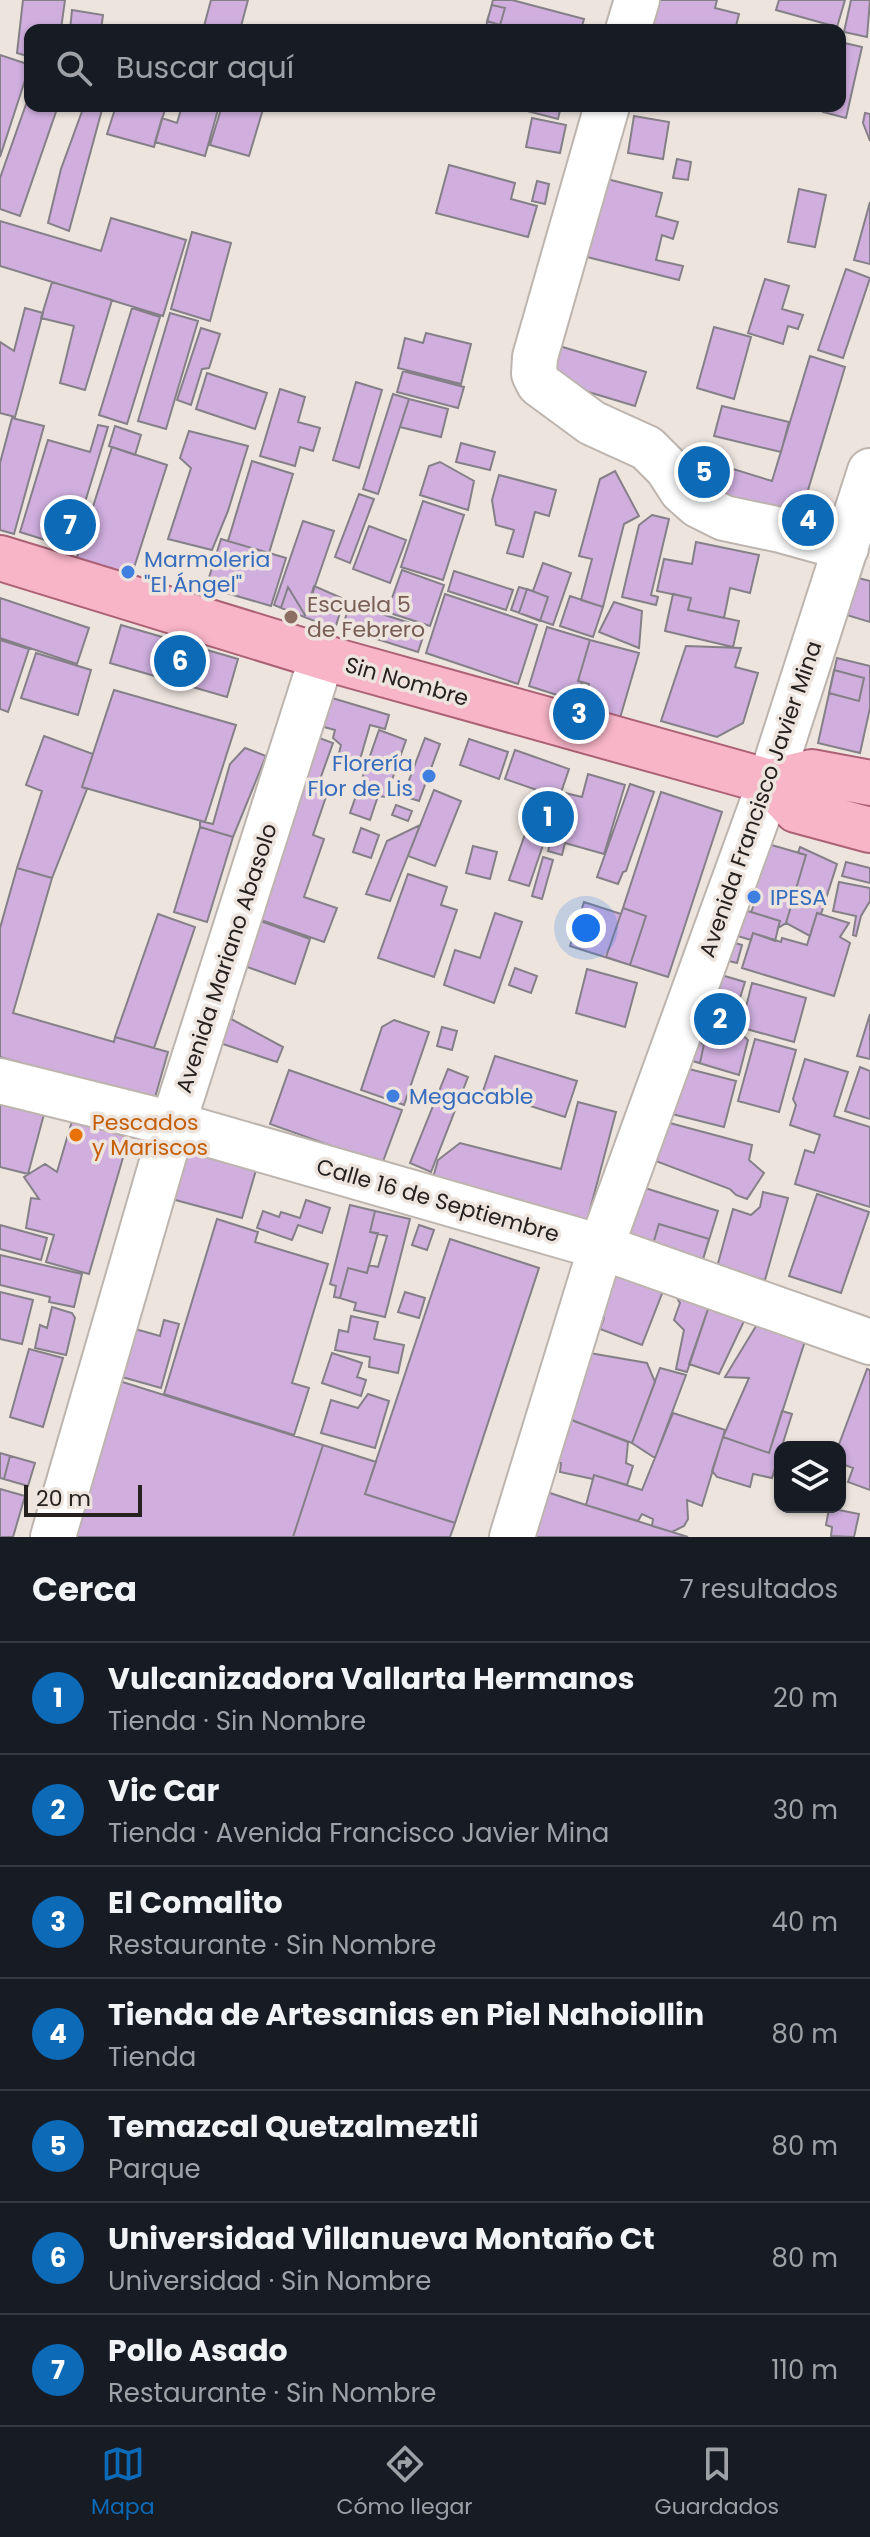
<!DOCTYPE html>
<html lang="es">
<meta charset="utf-8">
<style>
:root{--surface:#171b24;--page:#20242c;--text:#f1f3f6;--muted:#9ea1a6;--line:#363941;--accent:#0c6ab7}
body{margin:0;font-family:Poppins,sans-serif;background:var(--page);color:var(--text)}
.controls{position:absolute;right:24px;bottom:24px;display:grid;overflow:hidden;border-radius:16px;box-shadow:0 2px 6px #0004}
.controls button{width:72px;height:72px;display:grid;place-items:center;padding:0;border:0;border-bottom:2px solid var(--line);background:var(--surface);color:var(--text);font:40px sans-serif}
.scale{position:absolute;left:24px;bottom:20px;width:118px;box-sizing:border-box;padding-left:8px;border:4px solid #25211f;border-top:0;font-size:22px;line-height:28px;white-space:nowrap;color:#25211f;-webkit-text-stroke:6px #ede4de;paint-order:stroke}
.you{position:absolute;left:586px;top:928px;width:28px;height:28px;margin:-20px;border:6px solid #fff;border-radius:50%;background:#1a73e8;box-shadow:0 0 0 12px #1a73e833}
.badge{display:grid;place-items:center;width:52px;height:52px;border-radius:50%;background:var(--accent);color:#fff;font-size:26px;font-weight:700}
.pin{position:absolute;translate:-50% -50%;border:4px solid #fff;box-shadow:0 2px 8px #0006}
.list{margin:0;padding:0;list-style:none}
h2{display:flex;justify-content:space-between;align-items:center;height:104px;margin:0;padding:0 32px;font-size:34px}
h2 small{font-size:26px;font-weight:400;color:var(--muted)}
.list li{display:grid;grid-template-columns:52px 1fr auto;gap:24px;align-items:center;box-sizing:border-box;height:112px;padding:0 32px;border-top:2px solid var(--line)}
.list b{display:block;font-size:30px;white-space:nowrap}
.list p{margin:0;font-size:26px;white-space:nowrap;color:var(--muted)}
.list em{font-size:26px;font-style:normal;color:var(--muted)}
.icon{flex:none;width:44px;height:44px;fill:none;stroke:currentColor;stroke-width:2;stroke-linecap:round;stroke-linejoin:round}
.map{position:relative;flex:none;width:870px;height:1537px;overflow:hidden}
.search{position:absolute;background:var(--surface);box-shadow:0 2px 6px #0004;left:24px;right:24px;top:24px;height:88px;display:flex;align-items:center;gap:20px;box-sizing:border-box;padding:0 28px;border-radius:16px;color:var(--muted);font-size:30px}
.sheet{height:888px;background:var(--surface)}
nav{display:flex;justify-content:space-around;align-items:center;box-sizing:border-box;height:112px;border-top:2px solid var(--line);background:var(--surface);font-size:22px;color:var(--muted)}
nav a{display:grid;justify-items:center;gap:4px}
nav .on{color:var(--accent)}
.map>svg:first-child{display:block}
.building{fill:#d0afdf;stroke:#858088;stroke-width:2}
.lines{fill:none;stroke-linecap:round;stroke-linejoin:round}
.minor-casing{stroke:#bdb4ae;stroke-width:48}
.major-casing{stroke:#ac6175;stroke-width:48}
.minor{stroke:#fff;stroke-width:44}
.major{stroke:#f8b5c8;stroke-width:44}
.shop-dot{fill:#3f7fe0;stroke:#ede4de;stroke-width:3}
.education-dot{fill:#8d6e63;stroke:#ede4de;stroke-width:3}
.food-dot{fill:#e8710a;stroke:#ede4de;stroke-width:3}
.labels{text-anchor:middle;stroke-width:7;stroke-linejoin:round;paint-order:stroke}
.shop-label{font-size:22px;fill:#366cbe;stroke:#ede4de;text-anchor:start}
.education-label{font-size:22px;fill:#785e54;stroke:#ede4de;text-anchor:start}
.street-label{font-size:22px;fill:#25211f;stroke:#ede4de}
.food-label{font-size:22px;fill:#c56008;stroke:#ede4de;text-anchor:start}
</style>
<div class="map">
<svg width="870" height="1537" viewBox="0 0 870 1537">
<rect width="100%" height="100%" fill="#ede4de"/>
<path class="building" d="M23 0H65L61 29 67 30H30V57L17 53Z
M211 0H248L240 30H203Z
M493 0H512L584 19 581 30H485Z
M647 0H717L715 8 739 14 735 30H670L641 23Z
M779 0H845L837 27 776 10Z
M851 0H870L867 37 844 32Z
M492 5 505 8 500 25 487 21Z
M72 10 103 15 101 30H70Z
M840 42 862 47 846 118 823 112 824 106H840Z
M0 55 30 65 0 157Z
M30 93V106H58L20 216 0 209V178Z
M84 106H103L69 231 48 223 61 169Z
M116 106H166L154 147 107 134Z
M182 106H219L205 156 155 142 162 118 177 123Z
M222 106H264L249 156 210 145Z
M508 106H561L558 119Z
M865 113 870 114V141L863 123Z
M634 116 669 122 663 159 628 153Z
M532 118 566 125 560 153 526 147Z
M677 159 691 162 688 180 673 178Z
M449 165 515 183 511 199 537 206 528 237 436 213Z
M603 178 662 193 656 216 678 222 673 239 662 235 656 260 683 266 679 280 583 256Z
M537 181 549 184 545 204 532 201Z
M799 189 826 195 815 247 788 242Z
M870 202V264L854 260Z
M111 218 186 240 163 316 0 266V221L101 251Z
M192 232 231 243 210 321 171 309Z
M846 269 870 278 843 358 818 350Z
M765 279 789 286 782 309 803 315 798 329 788 326 783 344 748 333Z
M52 282 112 300 85 390 60 383 74 326 41 318Z
M25 308 43 313 15 417 0 413V342L14 351Z
M132 308 160 317 127 424 99 415Z
M170 313 198 321 166 429 138 421Z
M714 327 751 337 734 399 697 388Z
M201 328 220 334 209 368 202 369 191 405 177 400Z
M426 333 471 344 461 384 398 368 405 338 423 343Z
M556 345 646 372 635 406 545 379Z
M810 356 845 367 796 530 695 499 707 461 772 481Z
M403 371 464 387 458 408 397 392Z
M207 373 267 393 255 429 196 409Z
M356 382 382 390 359 468 333 460Z
M280 389 305 397 298 422 320 428 313 451 300 447 295 466 260 456Z
M393 394 409 399 378 494 363 489Z
M409 399 448 409 441 437 400 427Z
M722 406 789 422 781 452 714 436Z
M12 418 44 426 14 534 0 530V463Z
M98 425 108 427 71 548 20 532 48 440 90 452Z
M115 426 141 435 135 455 109 446Z
M189 431 248 446 228 511 212 550 168 539 191 468 180 458Z
M461 443 495 452 490 470 456 462Z
M112 447 167 465 131 577 76 560Z
M252 461 293 474 269 553 228 541Z
M440 462 474 481 468 510 420 495 429 466Z
M615 471 639 516 624 524 603 607 581 600 592 559 579 556 600 479Z
M499 475 556 490 549 516 535 512 523 557 507 553 514 530 496 525 492 500Z
M359 494 374 499 350 563 335 557Z
M423 501 464 515 443 580 401 567Z
M652 515 669 519 651 595 658 597 656 605 622 597 639 525Z
M303 521 334 531 305 615 288 587 281 608 274 605Z
M369 526 406 540 390 583 353 569Z
M221 539 286 558 271 606 206 587Z
M696 542 759 555 750 593 730 588 724 618 688 610 691 598 657 591 664 559 692 564Z
M543 563 571 573 553 625 511 610 519 587 533 591Z
M402 570 444 585 430 626 387 612Z
M454 571 513 590 506 610 448 591Z
M847 575 870 581V622L837 612Z
M314 586 344 599 335 629 281 608 288 587 305 615Z
M527 589 548 597 540 621 519 613Z
M445 594 537 625 518 684 426 653Z
M673 594 691 598 688 610 739 621 733 647 665 631Z
M570 596 603 607 593 637 560 626Z
M0 598 89 628 77 664 0 638Z
M614 602 642 611 639 648 599 632Z
M350 604 426 628 418 652 342 628Z
M121 625 238 659 227 697 110 663Z
M547 627 590 640 578 681 582 682 576 701 529 686Z
M0 640 29 649 8 712 0 709Z
M590 640 639 653 620 718 582 707 589 684 578 681Z
M686 646 741 648 735 667 758 673 743 723 717 737 661 721Z
M36 653 91 670 78 715 21 698Z
M837 658 870 666V708L860 753 818 743Z
M834 670 864 678 859 701 829 693Z
M114 690 236 725 205 822 82 787Z
M322 695 389 715 385 729 370 725 359 763 338 757 341 745 333 738 335 730 313 724Z
M379 730 406 740 386 797 378 796 370 820 350 813Z
M303 732 333 743 318 785 329 788 313 835 324 839 304 897 337 908 324 942 244 914Z
M44 736 93 754 82 787 87 789 52 878 17 868 42 791 26 785Z
M425 738 440 744 419 801 403 796Z
M469 739 508 752 499 779 460 765Z
M245 748 266 756 233 837 200 827V821L213 824 230 764Z
M515 750 569 769 529 886 509 880 540 791 505 779Z
M588 774 625 785 604 854 565 843 562 855 548 851 565 793 582 797Z
M630 784 654 792 626 871 623 872 618 884 597 877Z
M434 790 461 801 435 866 408 856Z
M661 792 722 812 668 977 570 946 584 902 621 914Z
M396 805 412 811 408 821 392 815Z
M420 825 390 901 366 894 387 841Z
M200 827 233 837 207 922 174 912Z
M361 828 379 835 371 858 353 852Z
M754 840 806 855 786 923 778 928 780 921 751 912 758 895 741 887Z
M473 846 497 852 490 879 466 873Z
M800 847 837 864 821 914 817 913 810 936 786 923 806 855 798 853Z
M543 857 553 860 542 899 532 896Z
M846 862 870 868V883L842 876Z
M17 868 52 878 13 1013 114 1042 115 1037 168 1052 154 1101 0 1057V928Z
M408 874 447 887 441 905 457 910 434 977 378 958Z
M839 882 870 888V901L861 916 856 936 853 935 856 916 833 911Z
M728 905 780 921 775 941 753 933 751 940 721 931Z
M623 908 646 916 630 965 606 957Z
M495 913 522 922 494 1003 444 985 455 950 480 958Z
M817 913 849 923 840 937 850 943 834 996 742 968 753 933 781 942 782 938 807 945Z
M158 914 195 927 154 1048 115 1037Z
M252 918 310 939 295 984 236 963Z
M717 938 742 945 737 963 713 957Z
M515 968 537 976 531 993 509 985Z
M587 969 637 983 625 1027 576 1013Z
M704 970 745 982 732 1023 692 1011Z
M752 983 806 998 794 1042 746 1029 742 1023Z
M219 1006 234 1011 231 1019 283 1047 277 1062 208 1039Z
M870 1014V1059L857 1056Z
M690 1017 738 1031 748 1040 739 1075 679 1057Z
M394 1020 429 1032 404 1105 361 1090 382 1027Z
M442 1027 457 1031 452 1050 437 1046Z
M684 1038 704 1044 700 1063 679 1057Z
M755 1039 796 1050 779 1112 738 1101Z
M495 1056 577 1081 565 1117 483 1091Z
M805 1059 848 1072 834 1116 870 1127V1207L795 1184 805 1150 814 1153 820 1135 790 1125 796 1105 793 1099Z
M860 1067 870 1071V1119L845 1111Z
M685 1068 736 1081 724 1127 672 1114Z
M448 1069 468 1077 431 1172 410 1163Z
M289 1070 402 1110 382 1164 270 1124Z
M0 1102 44 1114 28 1174 0 1167Z
M578 1102 616 1112 587 1221 432 1181 438 1160 460 1143 561 1169Z
M72 1121 129 1137 89 1274 46 1262 54 1235 26 1228 31 1198 39 1199 24 1177 45 1164 57 1172Z
M666 1122 752 1145 749 1160 764 1173 747 1199 736 1195 730 1189 653 1160Z
M181 1150 256 1170 242 1218 168 1198Z
M629 1183 718 1211 700 1269 611 1241Z
M763 1192 788 1198 765 1280 717 1267 733 1209 751 1215 760 1207Z
M817 1194 869 1212 841 1293 789 1276Z
M306 1200 330 1208 322 1233 298 1225 292 1240 257 1228 263 1211 279 1217 281 1212 300 1218Z
M350 1205 375 1211 370 1232 378 1233 367 1273 348 1268 340 1298 334 1297 336 1286 330 1284Z
M375 1211 410 1219 385 1317 354 1310 356 1303 340 1298 348 1268 367 1273 369 1265 378 1267 387 1236 370 1232Z
M217 1219 258 1232 255 1242 328 1264 292 1383 309 1388 294 1435 164 1394Z
M659 1224 709 1239 700 1269 650 1254Z
M0 1225 47 1238 41 1260 0 1249Z
M419 1225 434 1230 427 1250 412 1245Z
M450 1239 539 1268 455 1523 365 1494Z
M0 1255 82 1274 74 1307 49 1302 50 1297 0 1285Z
M609 1271 663 1291 642 1345 600 1329 604 1318 596 1305Z
M0 1292 33 1300 22 1344 0 1339Z
M405 1292 425 1298 419 1318 398 1312Z
M673 1292 712 1297 687 1372 676 1369 684 1330 674 1320 680 1303Z
M709 1306 745 1319 719 1374 689 1364Z
M52 1307 72 1313 75 1318 66 1355 35 1348 40 1325 47 1328Z
M351 1316 378 1322 374 1339 404 1345 398 1373 369 1367 370 1357 335 1350 339 1330 348 1332Z
M761 1318 805 1341 769 1453 723 1437 749 1378 725 1377Z
M164 1320 179 1324 161 1388 115 1375 128 1327 160 1336Z
M29 1349 63 1358 43 1427 10 1417Z
M578 1351 647 1363 655 1382 632 1443 566 1418Z
M332 1353 362 1363 357 1377 366 1380 361 1396 322 1383Z
M660 1368 686 1375 655 1458 632 1443Z
M867 1369 870 1370V1490L848 1482 853 1468 840 1463 838 1447Z
M113 1379 323 1445 293 1537H63Z
M368 1394 389 1401 375 1448 321 1433 331 1400 358 1408Z
M782 1411 792 1414 772 1478 753 1474 750 1487 717 1477 712 1471 723 1437 769 1453Z
M673 1413 725 1430 702 1506 687 1500 688 1519 684 1526 672 1532 652 1526 653 1519 642 1514 638 1521 586 1505 594 1475 642 1490Z
M559 1415 628 1442 626 1463 633 1466 627 1485 594 1475 593 1479 560 1472 561 1463 546 1460Z
M323 1445 376 1462 365 1494 455 1523 450 1537H293Z
M0 1453 35 1463 28 1486 0 1478Z
M0 1453 10 1456 4 1479 0 1478Z
M0 1489 25 1496 13 1537H0Z
M541 1490 586 1505 688 1537H526Z
M829 1508 859 1514 854 1537 831 1536 832 1527 826 1525Z"/>
<g class="lines">
<defs>
<path id="minor" d="M628 30 637 0
M607 106 535 357 534 374 539 384 592 423 647 448 667 468 682 491 698 505 724 518 781 530 846 548
M0 1081 173 1124 601 1247 870 1342
M53 1537 173 1124 322 657
M512 1537 601 1247 770 782 870 471"/>
<path id="major" d="M0 558 336 661 770 782 812 772 870 783
M770 782 796 810 870 830"/>
</defs>
<use href="#minor" class="minor-casing"/>
<use href="#major" class="major-casing"/>
<use href="#minor" class="minor"/>
<use href="#major" class="major"/>
</g>
<g class="shop-dot">
<circle cx="128" cy="572" r="8"/>
<circle cx="429" cy="776" r="8"/>
<circle cx="754" cy="897" r="8"/>
<circle cx="393" cy="1096" r="8"/>
</g>
<circle class="education-dot" cx="291" cy="617" r="8"/>
<circle class="food-dot" cx="76" cy="1135" r="8"/>
<g class="labels">
<g class="shop-label">
<text x="144" y="567">Marmoleria<tspan x="144" dy="25">"El Ángel"</tspan></text>
<text x="413" y="771" text-anchor="end">Florería<tspan x="413" dy="25">Flor de Lis</tspan></text>
<text x="770" y="905">IPESA</text>
<text x="409" y="1104">Megacable</text>
</g>
<g class="education-label">
<text x="307" y="612">Escuela 5<tspan x="307" dy="25">de Febrero</tspan></text>
</g>
<g class="street-label">
<text transform="translate(407 681) rotate(16)" y="8">Sin Nombre</text>
<text transform="translate(760 799) rotate(-71)" y="8">Avenida Francisco Javier Mina</text>
<text transform="translate(226 958) rotate(-72)" y="8">Avenida Mariano Abasolo</text>
<text transform="translate(438 1200) rotate(16)" y="8">Calle 16 de Septiembre</text>
</g>
<g class="food-label">
<text x="92" y="1130">Pescados<tspan x="92" dy="25">y Mariscos</tspan></text>
</g>
</g>
</svg>
<div class="controls">
<button><svg class="icon" aria-label="layers" viewBox="0 0 24 24"><path d="M12 4l9 5-9 5-9-5zM3 14l9 5 9-5"/></svg></button>
</div>
<div class="scale">20 m</div>
<div class="you"></div>
<div class="pin badge" style="left:548px;top:817px">1</div>
<div class="pin badge" style="left:720px;top:1019px">2</div>
<div class="pin badge" style="left:579px;top:714px">3</div>
<div class="pin badge" style="left:808px;top:520px">4</div>
<div class="pin badge" style="left:704px;top:472px">5</div>
<div class="pin badge" style="left:180px;top:661px">6</div>
<div class="pin badge" style="left:70px;top:525px">7</div>
<div class="search"><svg class="icon" aria-label="search" viewBox="0 0 24 24"><circle cx="10" cy="10" r="6"/><path d="M15 15l6 6"/></svg>Buscar aquí</div>
</div>
<section class="sheet">
<h2>Cerca<small>7 resultados</small></h2>
<ul class="list">
<li><span class="badge">1</span><div><b>Vulcanizadora Vallarta Hermanos</b><p>Tienda · Sin Nombre</p></div><em>20 m</em></li>
<li><span class="badge">2</span><div><b>Vic Car</b><p>Tienda · Avenida Francisco Javier Mina</p></div><em>30 m</em></li>
<li><span class="badge">3</span><div><b>El Comalito</b><p>Restaurante · Sin Nombre</p></div><em>40 m</em></li>
<li><span class="badge">4</span><div><b>Tienda de Artesanias en Piel Nahoiollin</b><p>Tienda</p></div><em>80 m</em></li>
<li><span class="badge">5</span><div><b>Temazcal Quetzalmeztli</b><p>Parque</p></div><em>80 m</em></li>
<li><span class="badge">6</span><div><b>Universidad Villanueva Montaño Ct</b><p>Universidad · Sin Nombre</p></div><em>80 m</em></li>
<li><span class="badge">7</span><div><b>Pollo Asado</b><p>Restaurante · Sin Nombre</p></div><em>110 m</em></li>
</ul>
</section>
<nav>
<a class="on"><svg class="icon" aria-label="map" viewBox="0 0 24 24"><path d="M3 6l6-2 6 2 6-2v14l-6 2-6-2-6 2zM9 4v14M15 6v14"/></svg>Mapa</a>
<a><svg class="icon" aria-label="directions" viewBox="0 0 24 24"><path d="M12 3l9 9-9 9-9-9zM9 14v-3h6M13 9l2 2-2 2"/></svg>Cómo llegar</a>
<a><svg class="icon" aria-label="saved" viewBox="0 0 24 24"><path d="M7 4h10v16l-5-4-5 4z"/></svg>Guardados</a>
</nav>
